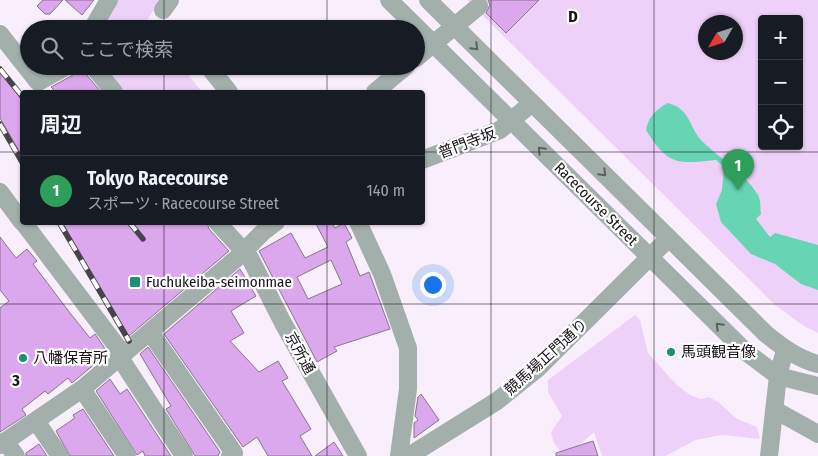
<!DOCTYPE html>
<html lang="ja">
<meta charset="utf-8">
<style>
:root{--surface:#171b24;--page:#20242c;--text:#f1f3f6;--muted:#9ea1a6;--line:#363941;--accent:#1a9175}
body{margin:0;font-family:"Fira Sans Condensed","Noto Sans JP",sans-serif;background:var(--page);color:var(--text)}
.controls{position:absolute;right:15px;top:15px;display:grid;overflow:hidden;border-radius:5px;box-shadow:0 1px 4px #0004}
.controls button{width:45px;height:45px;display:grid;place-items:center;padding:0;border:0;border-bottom:1px solid var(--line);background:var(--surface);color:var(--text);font:25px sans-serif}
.compass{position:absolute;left:698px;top:15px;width:45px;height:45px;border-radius:50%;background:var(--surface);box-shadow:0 1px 4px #0004;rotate:231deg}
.you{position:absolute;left:432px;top:284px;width:18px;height:18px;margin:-12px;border:4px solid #fff;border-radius:50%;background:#1a73e8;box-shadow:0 0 0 8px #1a73e833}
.badge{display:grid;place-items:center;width:32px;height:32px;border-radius:50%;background:var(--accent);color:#fff;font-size:16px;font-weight:700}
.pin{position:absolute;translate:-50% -41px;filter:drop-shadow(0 1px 2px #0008)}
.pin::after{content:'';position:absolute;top:26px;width:18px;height:15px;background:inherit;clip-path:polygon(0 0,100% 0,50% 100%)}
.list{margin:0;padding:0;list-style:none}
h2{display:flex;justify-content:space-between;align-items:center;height:65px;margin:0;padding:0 20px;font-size:21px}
h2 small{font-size:16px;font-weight:400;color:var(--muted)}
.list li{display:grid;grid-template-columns:32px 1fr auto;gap:15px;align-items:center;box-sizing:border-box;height:70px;padding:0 20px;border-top:1px solid var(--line)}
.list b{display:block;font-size:19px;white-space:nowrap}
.list p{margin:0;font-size:16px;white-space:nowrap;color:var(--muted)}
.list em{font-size:16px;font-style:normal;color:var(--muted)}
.icon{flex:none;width:28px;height:28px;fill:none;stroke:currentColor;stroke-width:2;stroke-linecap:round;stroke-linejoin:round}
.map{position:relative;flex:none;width:818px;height:456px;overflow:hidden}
.search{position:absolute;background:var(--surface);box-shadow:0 1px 4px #0004;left:20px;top:20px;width:405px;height:55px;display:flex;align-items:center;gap:12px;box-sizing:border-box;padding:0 18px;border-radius:28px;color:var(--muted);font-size:19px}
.panel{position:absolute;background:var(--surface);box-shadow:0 1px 4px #0004;left:20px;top:90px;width:405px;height:135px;border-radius:5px}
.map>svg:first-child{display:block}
.green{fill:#eed1f8;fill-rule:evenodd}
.water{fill:#67d4b4}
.building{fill:#dba7ed;stroke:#85778a;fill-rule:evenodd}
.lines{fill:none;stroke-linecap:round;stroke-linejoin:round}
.minor{stroke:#a3afab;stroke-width:18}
.rail-casing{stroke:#48424b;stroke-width:5.5}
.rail{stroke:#fff;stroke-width:4;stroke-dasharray:11;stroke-linecap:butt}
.minor-bridge{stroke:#a3afab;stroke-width:18}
.oneway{stroke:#5d6062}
.grid{fill:none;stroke:#171119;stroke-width:1;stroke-opacity:0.55}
.poi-dot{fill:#1a9175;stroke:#fff;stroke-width:2}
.labels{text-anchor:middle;stroke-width:4.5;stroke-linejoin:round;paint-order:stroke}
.street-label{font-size:15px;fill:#171119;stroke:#fff}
.poi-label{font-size:15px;fill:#171119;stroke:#fff;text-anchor:start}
.grid-label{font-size:16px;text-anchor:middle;font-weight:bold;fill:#171119;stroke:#fff;stroke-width:4.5;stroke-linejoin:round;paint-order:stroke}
</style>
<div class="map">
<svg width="818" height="456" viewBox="0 0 818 456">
<rect width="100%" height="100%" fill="#f9effc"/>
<path class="green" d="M115 0H160L146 22 151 29H98Z
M467 0H818V333L804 326 775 305ZM762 19H799V146H762ZM706 22H736V52H706Z
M101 66H181L202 92H122Z
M635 315 640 320 648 353 676 384 690 395 701 399 709 397 718 402 737 419 757 427 760 439 722 435 696 440 665 456H602L594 432 578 446 560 451 554 443 551 432 562 416 548 392V380Z"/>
<path class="water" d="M668 103C692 110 687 125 702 141 721 160 744 172 758 195 761 200 760 208 761 214L756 219 770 237 775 233 818 245V290L801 284 775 264 751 254 721 222 716 204 722 190 724 167 716 160C678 164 668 166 646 130 649 116 655 110 668 103Z"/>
<path class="building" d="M43 0H63L50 14H45L37 6Z
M65 0H94L82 15Z
M488 0H539L506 33 486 13 490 5Z
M78 66H83L85 73 101 92H56L51 87 73 75Z
M0 73 22 100V156L0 118Z
M62 222H207L209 229 229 251 129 336Z
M315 222H331L335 228 344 223 352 238 346 242 360 276 369 272 390 329 334 347 337 351 317 362 259 251 291 233 305 258 328 247ZM331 260 342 284 308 299 297 277Z
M0 237 16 258 27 249 37 261 33 264 70 313 90 338 95 334 108 353 72 383 68 378 48 394 45 391 22 409 26 415 0 432V308L9 301 0 290Z
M240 269 256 296 231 311 244 333 230 341 259 372 278 361 288 378 282 381 311 429 300 436 312 456H268L257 437 243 447 164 334Z
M148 347 220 452 218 456H195L166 409 171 406 140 354Z
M110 379 120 394 127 389 171 456H145L143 451 137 455 96 391Z
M421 394 439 420 414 438V423L418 420 415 416 418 397Z
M83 409 114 456H70L56 431 75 418 73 415Z
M593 441 598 456H556V453Z
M334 442 343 456H315Z
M39 444 47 456H26V453Z"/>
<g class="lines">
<path class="minor" d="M389 0 746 352 778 376 818 386
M428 0 766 334C782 347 798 359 818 364
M163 10 170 0
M92 29 109 0
M0 34 38 82 67 66
M93 66 114 92
M208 66 229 92
M375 92 406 66
M422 160 500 130 532 103
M0 192 22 222
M23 222 119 349 124 364 184 456
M217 222 250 258 283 323 358 456
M358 222 382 274 408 348V389L399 456
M150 332 234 453 230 456
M82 389 127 456
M775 410 818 434
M36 421 60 456
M5 441 16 456
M0 445 82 389 237 258 264 231 276 222
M409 456 497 401 537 369 669 238
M769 456 778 376 785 350"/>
<defs>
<path id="rail" d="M0 69 22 96
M0 124 22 162
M59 222 129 341
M129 222 143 239"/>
</defs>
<use href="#rail" class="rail-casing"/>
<use href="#rail" class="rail"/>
<path class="minor-bridge" d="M416 58 479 6"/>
</g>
<defs><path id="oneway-chevron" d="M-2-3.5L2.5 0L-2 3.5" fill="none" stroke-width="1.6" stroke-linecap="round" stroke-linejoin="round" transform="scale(1.25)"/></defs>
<g class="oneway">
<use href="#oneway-chevron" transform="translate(475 47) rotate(45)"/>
<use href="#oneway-chevron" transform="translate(541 150) rotate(-135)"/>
<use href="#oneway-chevron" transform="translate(603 173) rotate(45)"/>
<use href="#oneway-chevron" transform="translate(719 326) rotate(-135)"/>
</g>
<path class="grid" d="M164 0V29M327 0V29M491 0V456M654 0V456M164 66V92M327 66V92M0 152H22M422 152H818M164 222V456M327 222V456M0 304H818"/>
<g class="poi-dot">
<rect x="129" y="276" width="12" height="12" rx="2.5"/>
<circle cx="671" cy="352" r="5"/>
<circle cx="23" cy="358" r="5"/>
</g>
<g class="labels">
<g class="street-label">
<text transform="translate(467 143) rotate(-21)" y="5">普門寺坂</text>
<text transform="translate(596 204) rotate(45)" y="5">Racecourse Street</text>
<text transform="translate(300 353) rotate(61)" y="5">京所通</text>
<text transform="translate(546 357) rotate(-42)" y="5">競馬場正門通り</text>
</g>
<g class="poi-label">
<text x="146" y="287">Fuchukeiba-seimonmae</text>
<text x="681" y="357">馬頭観音像</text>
<text x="33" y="363">八幡保育所</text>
</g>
</g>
<g class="grid-label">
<text x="573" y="22">D</text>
<text x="16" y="386">3</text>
</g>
</svg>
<div class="controls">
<button>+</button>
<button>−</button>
<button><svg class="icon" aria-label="locate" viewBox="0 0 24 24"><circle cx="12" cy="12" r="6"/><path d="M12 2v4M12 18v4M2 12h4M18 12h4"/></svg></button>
</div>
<svg class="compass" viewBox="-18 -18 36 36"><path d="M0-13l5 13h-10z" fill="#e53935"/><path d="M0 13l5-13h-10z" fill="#9ea1a6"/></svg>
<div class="you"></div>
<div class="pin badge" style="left:738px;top:190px;background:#2e9e5b">1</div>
<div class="search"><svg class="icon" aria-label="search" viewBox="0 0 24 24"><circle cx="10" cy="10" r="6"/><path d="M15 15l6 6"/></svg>ここで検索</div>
<section class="panel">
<h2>周辺<small></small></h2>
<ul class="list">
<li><span class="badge" style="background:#2e9e5b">1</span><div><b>Tokyo Racecourse</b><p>スポーツ · Racecourse Street</p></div><em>140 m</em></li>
</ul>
</section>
</div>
